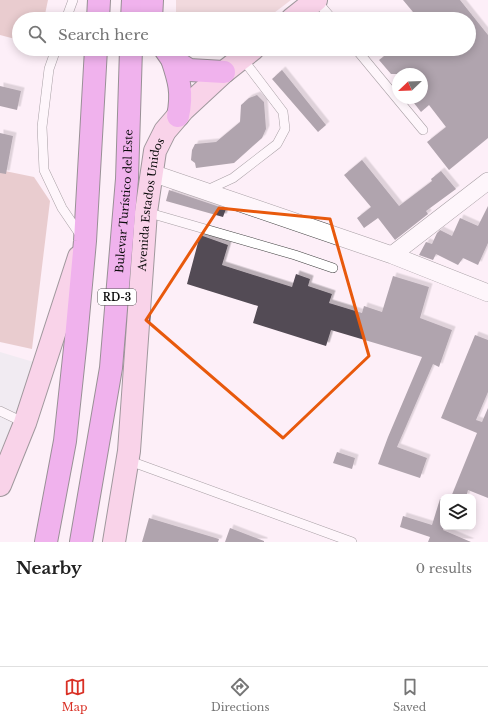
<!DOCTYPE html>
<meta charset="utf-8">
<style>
:root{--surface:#fff;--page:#f6f6f6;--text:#222;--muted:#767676;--line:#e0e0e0;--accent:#d93025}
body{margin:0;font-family:"Libre Baskerville",serif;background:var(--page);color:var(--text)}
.controls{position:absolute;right:12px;bottom:12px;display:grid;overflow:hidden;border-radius:8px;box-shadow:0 2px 10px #0003}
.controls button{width:36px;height:36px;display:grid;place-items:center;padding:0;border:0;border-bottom:1px solid var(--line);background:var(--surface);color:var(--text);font:20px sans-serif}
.compass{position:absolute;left:392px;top:68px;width:36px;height:36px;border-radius:50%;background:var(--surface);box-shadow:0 2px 10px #0003;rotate:247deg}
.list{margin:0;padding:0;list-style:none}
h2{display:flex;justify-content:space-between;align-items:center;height:52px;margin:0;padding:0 16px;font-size:17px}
h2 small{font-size:13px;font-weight:400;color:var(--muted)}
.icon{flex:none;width:22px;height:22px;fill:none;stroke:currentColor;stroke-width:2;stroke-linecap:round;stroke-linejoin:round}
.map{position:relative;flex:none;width:488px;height:542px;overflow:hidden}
.search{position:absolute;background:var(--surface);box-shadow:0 2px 10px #0003;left:12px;right:12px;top:12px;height:44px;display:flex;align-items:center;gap:10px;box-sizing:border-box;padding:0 14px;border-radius:22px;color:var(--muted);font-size:15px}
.sheet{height:124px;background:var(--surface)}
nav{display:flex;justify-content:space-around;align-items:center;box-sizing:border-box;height:56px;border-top:1px solid var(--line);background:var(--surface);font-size:11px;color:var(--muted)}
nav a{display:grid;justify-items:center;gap:2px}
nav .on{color:var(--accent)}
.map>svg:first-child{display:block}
.industrial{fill:#e2e7ea}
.green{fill:#e3bebd}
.forest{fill:#d1a39e}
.building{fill:#534b54;filter:url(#shadow)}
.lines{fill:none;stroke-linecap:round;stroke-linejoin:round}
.lane-casing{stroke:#404040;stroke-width:10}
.street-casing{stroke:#404040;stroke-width:18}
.secondary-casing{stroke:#2f2f2f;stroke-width:24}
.highway-casing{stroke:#1e1e1e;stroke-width:24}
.lane{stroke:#fff;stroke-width:9}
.street{stroke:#fff;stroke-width:17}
.secondary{stroke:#f4b2d7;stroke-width:22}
.highway{stroke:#e168e0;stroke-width:22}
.marked{fill:none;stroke:#e8590c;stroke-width:3;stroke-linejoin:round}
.labels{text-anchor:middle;stroke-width:4;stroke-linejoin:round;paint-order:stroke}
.shield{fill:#fff;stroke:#565656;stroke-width:1}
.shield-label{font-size:10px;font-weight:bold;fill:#0d0d0d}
.street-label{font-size:11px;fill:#0d0d0d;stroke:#fff}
</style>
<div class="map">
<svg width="488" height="542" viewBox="0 0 488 542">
<defs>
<filter id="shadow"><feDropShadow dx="3.5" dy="-3.5" stdDeviation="0" flood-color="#0004"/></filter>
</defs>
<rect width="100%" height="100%" fill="#fdeff8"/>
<path class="industrial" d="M0 352 37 363 0 453Z"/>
<path class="green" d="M176 0H291L266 19H176Z"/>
<path class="forest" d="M0 0H48L44 19H19V40L0 35Z
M0 170 34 177 50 201 32 349 0 342Z"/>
<path class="building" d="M403 0H460L488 35V138L449 170 427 142 446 127 429 105 421 112 410 98H422V74H391L379 60 393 49H469V19H404L413 12Z
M282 70 326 125 318 132 272 79Z
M0 86 21 91 17 110 0 106Z
M257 95 264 102 266 129 262 138 234 163 196 168 195 163 191 160 192 150 195 144 216 142 240 122 241 105 249 98Z
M0 133 13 136 6 174 0 173Z
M362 160 399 206 432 181 431 179 441 171 456 189 426 211 428 214 395 240 378 218 364 228 357 218 371 207 344 175Z
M169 190 226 209 223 217 166 201Z
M488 206V243L478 265 463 258 458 265 436 254 433 260 419 255 426 242 432 244 437 233 440 230 452 236 460 218 478 226Z
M200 235 228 245 222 265 292 287 296 274 310 279 308 286 332 294 329 303 362 313 364 306 382 312 393 276 429 287 420 318 452 330 439 367 433 364 397 447 427 458 420 478 378 464 388 437 422 357 331 330 326 346 253 323 258 306 187 284Z
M475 335 488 340V392L476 420 482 422 488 408V498L468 490 466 497H451L477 433 441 418Z
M337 452 355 458 352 469 333 463Z
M440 499 443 500V530L471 542H428L430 537 400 527 403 516 432 525Z
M149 518 219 539 218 542H142Z
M230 528 264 541V542H225Z"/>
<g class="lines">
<defs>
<path id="lane" d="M316 0 332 19
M66 19 73 0
M56 49 49 69 42 127 44 170 62 208 81 236
M356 49 423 130
M205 191 233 178 277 144 285 129 283 112 242 58
M146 212 295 255 333 268
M0 411 25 423
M127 460 352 542"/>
<path id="street" d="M152 173 392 255 488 293
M392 255 488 181"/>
<g id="secondary">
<path d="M292 19 316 0"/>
<path d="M0 485 25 423 79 257"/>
<path id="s1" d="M114 542 129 451 146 212 155 151 165 131 183 110 224 72 253 49"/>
</g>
<g id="highway">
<path d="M98 19 99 0"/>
<path d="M132 19 133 0"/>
<path d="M151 19 152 0"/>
<path d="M165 49 172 59 189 70 224 72"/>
<path d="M172 59C179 80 183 93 178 116"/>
<path d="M46 542 65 441 76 339 85 241 96 49"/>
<path id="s2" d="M81 542 111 368 127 179 131 49"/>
</g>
</defs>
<use href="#lane" class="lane-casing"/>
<use href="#street" class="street-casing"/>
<use href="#secondary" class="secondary-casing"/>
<use href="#highway" class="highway-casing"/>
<use href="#lane" class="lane"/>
<use href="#street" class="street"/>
<use href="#secondary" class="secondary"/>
<use href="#highway" class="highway"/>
</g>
<path d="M0 0H488V542H0ZM219 208 330 219 369 356 283 438 146 320Z" fill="#fdeff8" fill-opacity=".55" fill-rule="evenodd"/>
<path class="marked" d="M219 208 330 219 369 356 283 438 146 320Z"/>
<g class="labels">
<rect class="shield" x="98" y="289" width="38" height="16" rx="3"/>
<g class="shield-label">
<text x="117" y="301">RD-3</text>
</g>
<g class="street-label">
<text dy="4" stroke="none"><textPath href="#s2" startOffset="344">Bulevar Turístico del Este</textPath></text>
<text dy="4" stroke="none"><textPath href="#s1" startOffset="340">Avenida Estados Unidos</textPath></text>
</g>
</g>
</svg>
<div class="controls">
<button><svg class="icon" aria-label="layers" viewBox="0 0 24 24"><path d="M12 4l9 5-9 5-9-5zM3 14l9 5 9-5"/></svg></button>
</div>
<svg class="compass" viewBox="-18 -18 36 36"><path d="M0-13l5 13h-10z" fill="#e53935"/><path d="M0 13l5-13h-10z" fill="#767676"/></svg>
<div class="search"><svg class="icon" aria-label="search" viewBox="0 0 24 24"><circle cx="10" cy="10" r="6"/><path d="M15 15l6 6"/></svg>Search here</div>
</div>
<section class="sheet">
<h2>Nearby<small>0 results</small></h2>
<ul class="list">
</ul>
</section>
<nav>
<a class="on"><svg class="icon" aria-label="map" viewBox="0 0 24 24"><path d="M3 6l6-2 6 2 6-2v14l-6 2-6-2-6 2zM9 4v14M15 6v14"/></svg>Map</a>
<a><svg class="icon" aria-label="directions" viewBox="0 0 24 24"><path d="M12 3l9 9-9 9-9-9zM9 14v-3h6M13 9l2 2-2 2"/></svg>Directions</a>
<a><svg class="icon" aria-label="saved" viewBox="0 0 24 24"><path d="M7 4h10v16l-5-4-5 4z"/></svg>Saved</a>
</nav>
